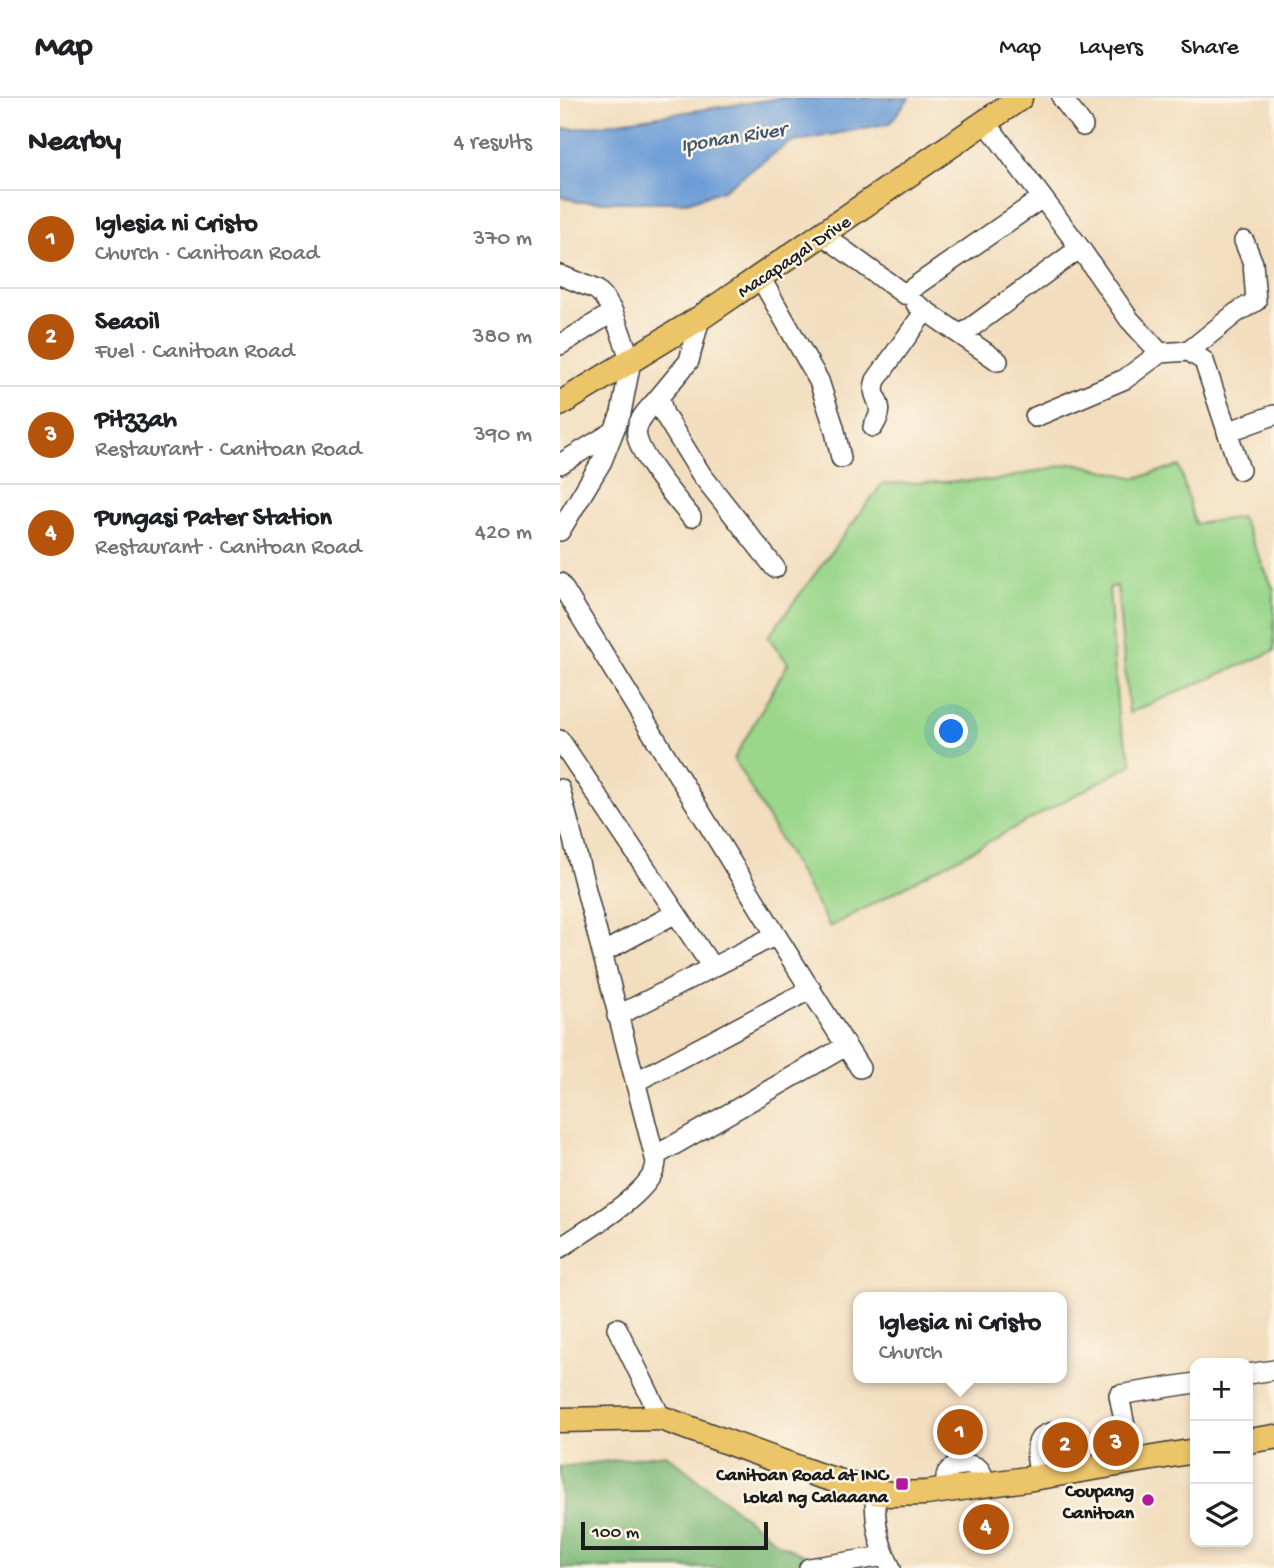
<!DOCTYPE html>
<meta charset="utf-8">
<style>
:root{--surface:#fff;--page:#f6f6f6;--text:#202124;--muted:#757577;--line:#e0e0e0;--accent:#b45309}
body{margin:0;font-family:"Gochi Hand",sans-serif;background:var(--page);color:var(--text)}
.controls{position:absolute;right:21px;bottom:21px;display:grid;overflow:hidden;border-radius:14px;box-shadow:0 4px 10px #0003}
.controls button{width:63px;height:63px;display:grid;place-items:center;padding:0;border:0;border-bottom:2px solid var(--line);background:var(--surface);color:var(--text);font:35px sans-serif}
.scale{position:absolute;left:21px;bottom:18px;width:187px;box-sizing:border-box;padding-left:7px;border:4px solid #1c1c1c;border-top:0;font-size:19px;line-height:24px;white-space:nowrap;color:#1c1c1c;-webkit-text-stroke:5px #fcf5e5;paint-order:stroke}
.you{position:absolute;left:392px;top:634px;width:24px;height:24px;margin:-18px;border:5px solid #fff;border-radius:50%;background:#1a73e8;box-shadow:0 0 0 10px #1a73e833}
.badge{display:grid;place-items:center;width:46px;height:46px;border-radius:50%;background:var(--accent);color:#fff;font-size:23px;font-weight:700}
.pin{position:absolute;translate:-50% -50%;border:4px solid #fff;box-shadow:0 2px 7px #0006}
.popup{position:absolute;left:293px;top:1194px;width:214px;height:91px;box-sizing:border-box;display:grid;place-content:center;border-radius:14px;background:var(--surface);filter:drop-shadow(0 2px 5px #0005);font-size:23px;white-space:nowrap;color:var(--muted)}
.popup b{font-size:26px;color:var(--text)}
.popup::after{content:'';position:absolute;left:50%;top:100%;margin-left:-14px;border:14px solid transparent;border-top-color:var(--surface)}
.list{margin:0;padding:0;list-style:none}
h2{display:flex;justify-content:space-between;align-items:center;height:91px;margin:0;padding:0 28px;font-size:30px}
h2 small{font-size:23px;font-weight:400;color:var(--muted)}
.list li{display:grid;grid-template-columns:46px 1fr auto;gap:21px;align-items:center;box-sizing:border-box;height:98px;padding:0 28px;border-top:2px solid var(--line)}
.list b{display:block;font-size:26px;white-space:nowrap}
.list p{margin:0;font-size:23px;white-space:nowrap;color:var(--muted)}
.list em{font-size:23px;font-style:normal;color:var(--muted)}
.icon{flex:none;width:38px;height:38px;fill:none;stroke:currentColor;stroke-width:2;stroke-linecap:round;stroke-linejoin:round}
.map{position:relative;flex:none;width:714px;height:1470px;overflow:hidden}
header{display:flex;align-items:center;gap:42px;box-sizing:border-box;height:98px;padding:0 35px;background:var(--surface);border-bottom:2px solid var(--line)}
header strong{font-size:33px}
nav{display:flex;gap:38px;margin-inline-start:auto;font-size:24px}
main{display:flex}
aside{flex:1;background:var(--surface)}
.map>svg:first-child{display:block}
.green{fill:#9ad78b;stroke:#5b7a54;stroke-width:2}
.forest{fill:#7bb877;stroke:#4c6a4a;stroke-width:2}
.water{fill:#6d9dd7;stroke:#445c7a;stroke-width:2}
.lines{fill:none;stroke-linecap:round;stroke-linejoin:round}
.minor-casing{stroke:#3c3934;stroke-width:22}
.major-casing{stroke:#3c3934;stroke-width:27}
.minor{stroke:#fff;stroke-width:19}
.major{stroke:#edc569;stroke-width:24}
.poi-dot{fill:#b5179e;stroke:#fcf5e5;stroke-width:2.5}
.labels{text-anchor:middle;stroke-width:5;stroke-linejoin:round;paint-order:stroke}
.street-label{font-size:19px;fill:#1c1c1c;stroke:#fcf5e5}
.poi-label{font-size:19px;font-weight:bold;fill:#1c1c1c;stroke:#fcf5e5;text-anchor:end}
.water-label{font-size:21px;font-style:italic;fill:#405670;stroke:#fcf5e5}
</style>
<header>
<strong>Map</strong>
<nav><a>Map</a><a>Layers</a><a>Share</a></nav>
</header>
<main>
<aside>
<h2>Nearby<small>4 results</small></h2>
<ul class="list">
<li><span class="badge">1</span><div><b>Iglesia ni Cristo</b><p>Church · Canitoan Road</p></div><em>370 m</em></li>
<li><span class="badge">2</span><div><b>Seaoil</b><p>Fuel · Canitoan Road</p></div><em>380 m</em></li>
<li><span class="badge">3</span><div><b>Pitzzah</b><p>Restaurant · Canitoan Road</p></div><em>390 m</em></li>
<li><span class="badge">4</span><div><b>Pungasi Pater Station</b><p>Restaurant · Canitoan Road</p></div><em>420 m</em></li>
</ul>
</aside>
<div class="map">
<svg width="714" height="1470" viewBox="0 0 714 1470">
<rect width="100%" height="100%" fill="#fcf5e5"/>
<filter id="ink" filterUnits="userSpaceOnUse"><feTurbulence type="fractalNoise" baseFrequency=".0143" numOctaves="2"/><feDisplacementMap in="SourceGraphic" scale="14" xChannelSelector="R" yChannelSelector="G"/><feConvolveMatrix kernelMatrix="1 2 1 2 8 2 1 2 1" color-interpolation-filters="sRGB"/></filter>
<filter id="wash" filterUnits="userSpaceOnUse"><feTurbulence type="fractalNoise" baseFrequency=".00686" numOctaves="4" result="noise"/><feDisplacementMap in="SourceGraphic" scale="28" xChannelSelector="R" yChannelSelector="G"/><feGaussianBlur stdDeviation="1.57" result="paint"/><feColorMatrix in="noise" values="0 0 0 0 0 0 0 0 0 0 0 0 0 0 0 0 0 1.4 0 .05"/><feComposite in="paint" operator="in"/></filter>
<g filter="url(#wash)">
<rect width="100%" height="100%" fill="#f2ddbe"/>
<path class="green" d="M514 365 576 380 619 368 635 426 681 419 714 492V553L569 615 557 488 549 490 558 619 573 666 270 829 174 661 228 565 208 539 322 386 437 382Z"/>
<path class="forest" d="M106 1356 218 1445 270 1470H0V1369Z"/>
<path class="water" d="M220 0H349L330 25 229 45 163 92 127 104H18L0 98V31L18 30Z"/>
</g>
<g filter="url(#ink)">
<g class="lines">
<defs>
<path id="minor" d="M502 0 523 28
M425 23 520 150 569 221 600 255
M263 137 344 196 482 100
M0 177 37 192 43 198 53 214 71 263 61 315 42 363 0 433
M200 179 259 283 274 329 281 360
M356 206 438 263
M401 237 520 150
M0 247 53 214
M629 253 676 215 696 203 693 165 684 143
M99 299 129 263 140 220
M475 319 565 281 600 255 629 253 644 263 680 372
M313 329C330 303 308 304 316 282L365 213
M667 334 714 317
M0 366 53 334
M131 419C118 403 72 351 77 331 79 319 92 308 99 299L104 316 141 376 215 470
M0 485 216 837 300 970
M0 642 152 869
M0 691 96 1064C95 1094 24 1133 0 1150
M42 855 116 815
M57 918 216 837
M77 983 251 891
M95 1058 286 948
M57 1230 101 1320
M688 1276 714 1272
M477 1359 522 1356
M572 1364 559 1297 635 1285
M480 1379C478 1368 473 1351 480 1341 486 1332 514 1329 519 1340 524 1348 523 1363 524 1372
M387 1392C386 1387 385 1379 387 1375 393 1366 411 1364 419 1371 423 1375 424 1381 426 1386
M315 1394C315 1423 317 1443 331 1470
M249 1470 325 1458"/>
<path id="major" d="M0 306 140 220 460 0
M0 1322 101 1320 258 1377 315 1394 331 1396 366 1395 467 1381 635 1353
M688 1343 714 1339"/>
</defs>
<use href="#minor" class="minor-casing"/>
<use href="#major" class="major-casing"/>
<use href="#minor" class="minor"/>
<use href="#major" class="major"/>
</g>
</g>
<g class="poi-dot">
<rect x="335" y="1379" width="14" height="14" rx="3.5"/>
<circle cx="588" cy="1402" r="7"/>
</g>
<g class="labels">
<g class="street-label">
<text transform="translate(233 157) rotate(-34)" y="7">Macapagal Drive</text>
</g>
<g class="poi-label">
<text x="328" y="1382">Canitoan Road at INC<tspan x="328" dy="22">Lokal ng Calaaana</tspan></text>
<text x="574" y="1398">Coupang<tspan x="574" dy="22">Canitoan</tspan></text>
</g>
<g class="water-label">
<text transform="translate(173 38) rotate(-9)" y="7">Iponan River</text>
</g>
</g>
</svg>
<div class="controls">
<button>+</button>
<button>−</button>
<button><svg class="icon" aria-label="layers" viewBox="0 0 24 24"><path d="M12 4l9 5-9 5-9-5zM3 14l9 5 9-5"/></svg></button>
</div>
<div class="scale">100 m</div>
<div class="you"></div>
<div class="pin badge" style="left:400px;top:1334px">1</div>
<div class="popup"><b>Iglesia ni Cristo</b>Church</div>
<div class="pin badge" style="left:505px;top:1347px">2</div>
<div class="pin badge" style="left:556px;top:1345px">3</div>
<div class="pin badge" style="left:426px;top:1429px">4</div>
</div>
</main>
